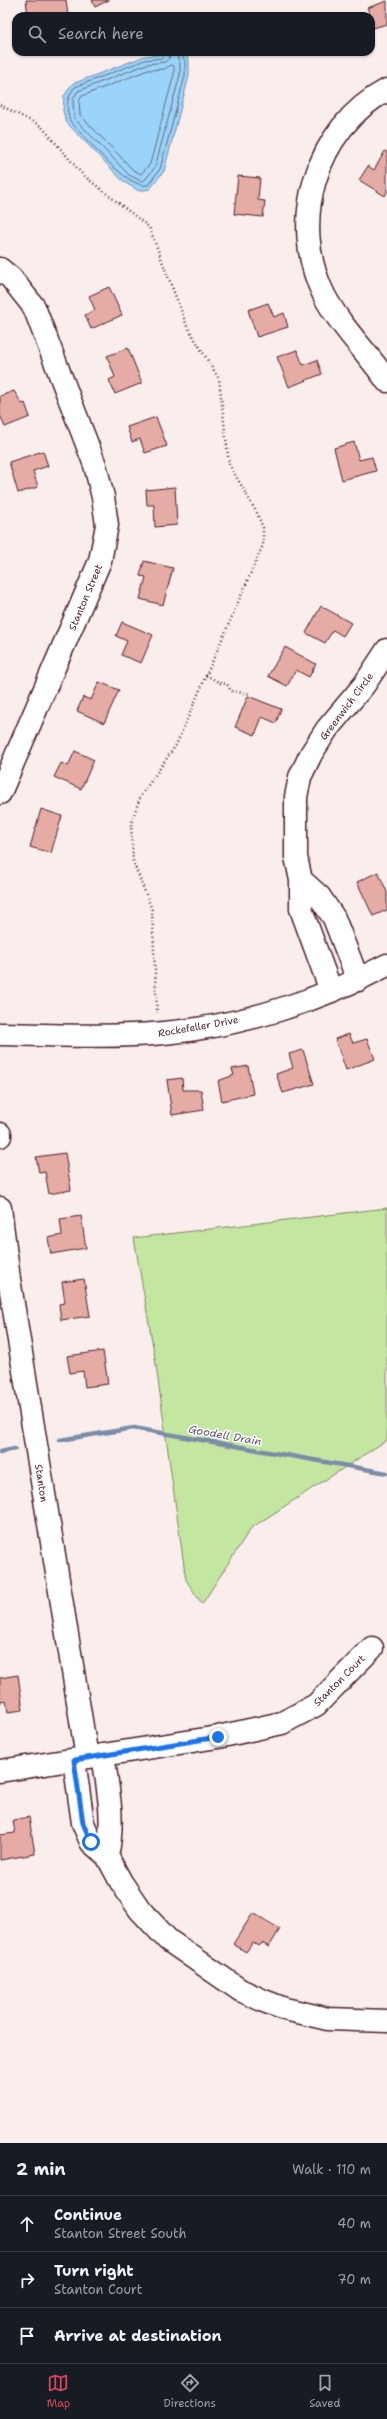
<!DOCTYPE html>
<meta charset="utf-8">
<style>
:root{--surface:#171b24;--page:#242831;--text:#f1f3f6;--muted:#9ea1a6;--line:#363941;--accent:#d1495b}
body{margin:0;font-family:"Shantell Sans",sans-serif;background:var(--page);color:var(--text)}
.stop{position:absolute;width:12px;height:12px;margin:-9px;border:3px solid #1a73e8;border-radius:50%;background:#fff}
.stop.end{background:#1a73e8;border-color:#fff;box-shadow:0 1px 4px #0008}
.list{margin:0;padding:0;list-style:none}
h2{display:flex;justify-content:space-between;align-items:center;height:52px;margin:0;padding:0 16px;font-size:17px}
h2 small{font-size:13px;font-weight:400;color:var(--muted)}
.list li{display:grid;grid-template-columns:26px 1fr auto;gap:12px;align-items:center;box-sizing:border-box;height:56px;padding:0 16px;border-top:1px solid var(--line)}
.list b{display:block;font-size:15px;white-space:nowrap}
.list p{margin:0;font-size:13px;white-space:nowrap;color:var(--muted)}
.list em{font-size:13px;font-style:normal;color:var(--muted)}
.icon{flex:none;width:22px;height:22px;fill:none;stroke:currentColor;stroke-width:2;stroke-linecap:round;stroke-linejoin:round}
.map{position:relative;flex:none;width:387px;height:2143px;overflow:hidden}
.search{position:absolute;background:var(--surface);box-shadow:0 1px 3px #0004;left:12px;right:12px;top:12px;height:44px;display:flex;align-items:center;gap:10px;box-sizing:border-box;padding:0 14px;border-radius:12px;color:var(--muted);font-size:15px}
.sheet{height:220px;background:var(--surface)}
nav{display:flex;justify-content:space-around;align-items:center;box-sizing:border-box;height:56px;border-top:1px solid var(--line);background:var(--surface);font-size:11px;color:var(--muted)}
nav a{display:grid;justify-items:center;gap:2px}
nav .on{color:var(--accent)}
.map>svg:first-child{display:block}
.green{fill:#c3e7a1;stroke:#868366}
.water{fill:#9ad4fa;stroke:#7a8ca7}
.lines{fill:none;stroke-linecap:round;stroke-linejoin:round}
.shore{stroke:#6a677e;stroke-width:1}
.stream{stroke:#7a8ca7;stroke-width:4.5}
.building{fill:#e6aba5;stroke:#4a1f2b}
.minor-casing{stroke:#4a1f2b;stroke-width:25}
.path{stroke:#4a1f2b;stroke-width:2.5;stroke-dasharray:1 3;stroke-linecap:butt}
.minor{stroke:#fff;stroke-width:22}
.route{stroke:#1a73e8;stroke-width:5}
.labels{text-anchor:middle;stroke-width:3;stroke-linejoin:round;paint-order:stroke}
.street-label{font-size:10px;fill:#4a1f2b;stroke:#fff}
.water-label{font-size:11px;font-style:italic;fill:#625569;stroke:#fff}
</style>
<div class="map">
<svg width="387" height="2143" viewBox="0 0 387 2143">
<rect width="100%" height="100%" fill="#faeeed"/>
<filter id="ink" filterUnits="userSpaceOnUse"><feTurbulence type="fractalNoise" baseFrequency=".025" numOctaves="2"/><feDisplacementMap in="SourceGraphic" scale="8" xChannelSelector="R" yChannelSelector="G"/><feConvolveMatrix kernelMatrix="1 2 1 2 8 2 1 2 1" color-interpolation-filters="sRGB"/></filter>
<g filter="url(#ink)">
<path class="green" d="M387 1208V1440L251 1528 202 1604 186 1580 155 1358 134 1238Z"/>
<path class="water" d="M183 52 189 59V76L164 171 150 189 139 191 124 182 66 122 63 111 64 96 72 84 145 56Z"/>
<g class="lines">
<path class="shore" d="M166 52 163 58 145 60 75 87C66 98 66 108 70 121 84 136 128 190 148 185L160 169 185 76V61L180 52
M171 52 169 58 165 62 147 64 78 91 73 99 74 118 129 175 141 181 145 180 155 167 180 75V63L175 52
M172 65 174 66V74L150 164 141 174 133 170 80 115 79 101 82 96 148 70 164 69Z"/>
<path class="stream" d="M60 1440 134 1428 387 1473
M0 1452 15 1449"/>
</g>
<path class="building" d="M26 0H66L68 16H28Z
M92 0H109L95 7Z
M387 1V24L373 28 371 16 367 8Z
M385 151 387 152V192L385 196 359 180 368 166 374 170Z
M238 176 260 178 258 200 265 201 263 217 234 214Z
M109 287 122 315 91 329 85 315 95 310 89 296Z
M268 303 274 317 284 313 288 327 257 337 248 310Z
M128 348 142 383 115 394 109 380 115 377 107 356Z
M297 350 303 365 317 360 322 374 289 387 277 357Z
M14 391 22 404 25 403 30 417 5 427 0 415V396Z
M156 417 167 446 145 453 140 439 132 442 127 427Z
M354 442 359 460 372 457 376 471 342 480 334 448Z
M43 451 48 466 33 471 38 487 18 493 9 462Z
M175 487 177 525 155 527 154 505H147L146 490Z
M144 561 173 568 163 605 140 599 146 577 140 576Z
M321 606 351 623 343 636 333 630 325 643 306 633Z
M122 622 153 635 141 663 121 655 127 641 116 636Z
M285 647 316 664 309 677 296 670 287 686 268 676Z
M99 682 119 690 104 723 77 711 83 697 91 700Z
M248 696 281 709 276 723 262 717 255 735 235 727Z
M75 751 94 760 81 789 54 777 61 763 68 766Z
M41 809 62 816 51 853 30 847Z
M378 872 387 892V910L373 916 357 882Z
M349 1034 353 1043 367 1039 375 1059 346 1070 335 1039Z
M303 1050 314 1084 283 1093 276 1074 293 1068 289 1054Z
M248 1066 253 1094 222 1101 218 1081 234 1075 232 1069Z
M182 1078 183 1090H201L204 1110 172 1115 167 1080Z
M65 1153 71 1190 49 1194 45 1172 39 1173 36 1157Z
M81 1216 86 1248 51 1254 48 1238 62 1235 60 1219Z
M84 1279 90 1316 61 1320 59 1304 65 1303 62 1282Z
M103 1351 108 1384 85 1387 83 1371 70 1373 67 1356Z
M18 1675 23 1710 8 1712 6 1700 1 1701 0 1704V1678Z
M29 1817 35 1854 0 1860V1835L15 1833 13 1820Z
M253 1913 280 1929 269 1947 262 1943 259 1946 253 1942 246 1952 233 1944Z"/>
<g class="lines">
<defs>
<path id="minor" d="M387 90C315 128 288 223 324 295 340 326 367 352 387 381
M0 269 11 278 34 307 95 465 103 497 107 525 100 561 0 793
M301 880 319 896 334 918 358 980
M331 991 301 909V880L296 857V797L300 777 311 754 327 729 364 685 387 650
M0 1034C54 1035 110 1038 164 1033 241 1026 319 1001 387 965
M0 1134V1136
M0 1208 9 1279 87 1757
M103 1755C108 1789 115 1822 107 1856
M74 1760 83 1823 91 1842 107 1856 121 1882 140 1910 168 1940 240 1990 264 2001 285 2009 328 2019 387 2021
M0 1771 218 1737 282 1723 316 1705 372 1648"/>
</defs>
<use href="#minor" class="minor-casing"/>
<path class="path" d="M0 105 41 126 83 175 149 227 187 326 219 379 229 464 257 513 263 528V545L176 745 140 797 131 824 133 861 152 910 157 1013
M206 675 220 683 227 684 231 691 251 694"/>
<use href="#minor" class="minor"/>
</g>
</g>
<g class="lines" filter="url(#ink)">
<path class="route" d="M91 1842 83 1823 74 1760 218 1737"/>
</g>
<g class="labels">
<g class="street-label">
<text transform="translate(85 597) rotate(-67)" y="4">Stanton Street</text>
<text transform="translate(346 706) rotate(-53)" y="4">Greenwich Circle</text>
<text transform="translate(198 1026) rotate(-10)" y="4">Rockefeller Drive</text>
<text transform="translate(42 1483) rotate(81)" y="4">Stanton</text>
<text transform="translate(339 1680) rotate(-45)" y="4">Stanton Court</text>
</g>
<g class="water-label">
<text transform="translate(225 1435) rotate(10)" y="4">Goodell Drain</text>
</g>
</g>
</svg>
<div class="stop" style="left:91px;top:1842px"></div>
<div class="stop end" style="left:218px;top:1737px"></div>
<div class="search"><svg class="icon" aria-label="search" viewBox="0 0 24 24"><circle cx="10" cy="10" r="6"/><path d="M15 15l6 6"/></svg>Search here</div>
</div>
<section class="sheet">
<h2>2 min<small>Walk · 110 m</small></h2>
<ul class="list">
<li><svg class="icon" aria-label="ahead" viewBox="0 0 24 24"><path d="M12 20V5M6 11l6-6 6 6"/></svg><div><b>Continue</b><p>Stanton Street South</p></div><em>40 m</em></li>
<li><svg class="icon" aria-label="right" viewBox="0 0 24 24"><path d="M7 20v-9h11M14 6l5 5-5 5"/></svg><div><b>Turn right</b><p>Stanton Court</p></div><em>70 m</em></li>
<li><svg class="icon" aria-label="arrive" viewBox="0 0 24 24"><path d="M6 21V4h12l-3 4 3 4H6"/></svg><div><b>Arrive at destination</b></div></li>
</ul>
</section>
<nav>
<a class="on"><svg class="icon" aria-label="map" viewBox="0 0 24 24"><path d="M3 6l6-2 6 2 6-2v14l-6 2-6-2-6 2zM9 4v14M15 6v14"/></svg>Map</a>
<a><svg class="icon" aria-label="directions" viewBox="0 0 24 24"><path d="M12 3l9 9-9 9-9-9zM9 14v-3h6M13 9l2 2-2 2"/></svg>Directions</a>
<a><svg class="icon" aria-label="saved" viewBox="0 0 24 24"><path d="M7 4h10v16l-5-4-5 4z"/></svg>Saved</a>
</nav>
